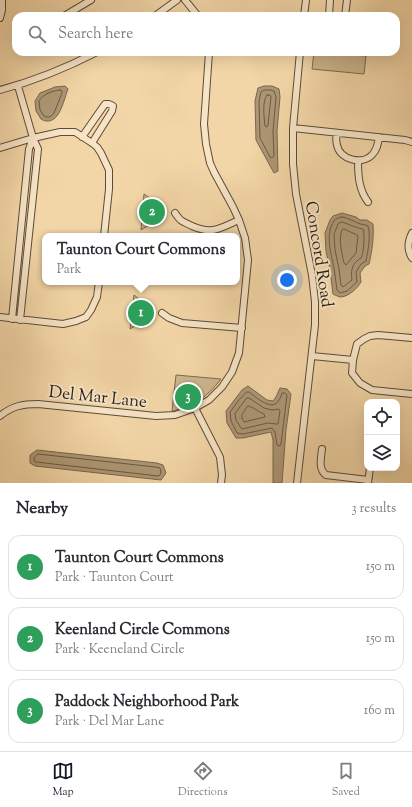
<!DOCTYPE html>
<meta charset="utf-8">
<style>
:root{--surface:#fff;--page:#f7f7f7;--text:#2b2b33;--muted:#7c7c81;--line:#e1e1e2;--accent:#111827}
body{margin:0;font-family:"Sorts Mill Goudy",serif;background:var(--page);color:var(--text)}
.controls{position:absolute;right:12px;bottom:12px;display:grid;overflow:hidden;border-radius:8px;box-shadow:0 4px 16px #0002}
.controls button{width:36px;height:36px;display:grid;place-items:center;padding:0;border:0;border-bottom:1px solid var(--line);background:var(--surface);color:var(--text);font:20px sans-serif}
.you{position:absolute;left:287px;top:280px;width:14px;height:14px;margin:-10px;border:3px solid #fff;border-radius:50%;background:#1a73e8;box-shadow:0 0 0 6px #1a73e833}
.badge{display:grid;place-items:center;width:26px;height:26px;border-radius:50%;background:var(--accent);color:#fff;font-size:13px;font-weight:700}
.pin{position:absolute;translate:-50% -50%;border:2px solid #fff;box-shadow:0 1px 4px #0006}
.popup{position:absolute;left:42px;top:233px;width:198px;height:52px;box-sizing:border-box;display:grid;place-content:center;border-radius:8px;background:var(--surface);filter:drop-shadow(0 1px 3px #0005);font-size:13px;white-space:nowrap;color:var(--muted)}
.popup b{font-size:15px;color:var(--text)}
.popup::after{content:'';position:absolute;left:50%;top:100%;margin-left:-8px;border:8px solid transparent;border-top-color:var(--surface)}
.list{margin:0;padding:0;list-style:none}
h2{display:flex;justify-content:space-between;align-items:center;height:52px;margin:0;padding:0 16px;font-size:17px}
h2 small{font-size:13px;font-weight:400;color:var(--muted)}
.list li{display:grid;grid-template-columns:26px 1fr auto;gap:12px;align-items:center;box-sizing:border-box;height:64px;margin:0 8px 8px;padding:0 8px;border:1px solid var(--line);border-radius:12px}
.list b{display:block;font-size:15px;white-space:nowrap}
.list p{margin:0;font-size:13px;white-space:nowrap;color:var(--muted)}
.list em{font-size:13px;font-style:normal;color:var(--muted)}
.icon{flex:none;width:22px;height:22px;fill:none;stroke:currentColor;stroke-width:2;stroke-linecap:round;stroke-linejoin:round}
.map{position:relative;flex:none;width:412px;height:483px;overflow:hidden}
.search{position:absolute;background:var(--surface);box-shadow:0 4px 16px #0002;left:12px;right:12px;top:12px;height:44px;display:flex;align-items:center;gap:10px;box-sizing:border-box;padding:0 14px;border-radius:12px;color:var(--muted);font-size:15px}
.sheet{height:268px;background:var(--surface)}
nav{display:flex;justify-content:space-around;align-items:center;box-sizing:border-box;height:56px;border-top:1px solid var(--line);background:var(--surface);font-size:11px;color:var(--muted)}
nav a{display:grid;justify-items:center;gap:2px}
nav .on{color:var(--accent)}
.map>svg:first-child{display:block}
.green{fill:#d0b78e;stroke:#7c6a50}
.water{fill:#ae9775;stroke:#78674e}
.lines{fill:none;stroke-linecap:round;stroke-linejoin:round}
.shore{stroke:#6a5a44;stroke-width:1}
.minor-casing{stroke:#5a4c38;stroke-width:8}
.minor{stroke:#f7e4c6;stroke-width:6}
.labels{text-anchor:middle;stroke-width:4;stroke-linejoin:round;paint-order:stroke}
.street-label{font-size:17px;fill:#271e13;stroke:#f7e4c6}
</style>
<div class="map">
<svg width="412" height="483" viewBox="0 0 412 483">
<rect width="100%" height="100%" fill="#f3d6a7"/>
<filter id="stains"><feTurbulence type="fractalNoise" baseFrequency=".005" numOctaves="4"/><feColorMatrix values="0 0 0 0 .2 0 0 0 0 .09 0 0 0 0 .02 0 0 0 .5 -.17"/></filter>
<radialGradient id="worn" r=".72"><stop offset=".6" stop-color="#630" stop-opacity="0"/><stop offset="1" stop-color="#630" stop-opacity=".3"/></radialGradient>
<path class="green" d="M314 52 366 56 364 74 312 69Z
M144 194 163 207 161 213 162 217 141 230Z
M134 295 151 308 150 311V317L130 329Z
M176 375 221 379C207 397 195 406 172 411Z"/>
<path class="water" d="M65 86 68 89C64 99 60 122 47 121 44 121 43 120 41 119L36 111 35 101 40 93 55 87Z
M264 86H272L279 89 280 97 277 131 278 171 274 173 256 140 255 101 258 88Z
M342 213 356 217 360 220H367L373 224C374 238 372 251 369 264L365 266 360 273 361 282C357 289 348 297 340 297 337 296 335 295 333 294L330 270 326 251 325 233 330 220 333 216Z
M248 386 267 400 273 401 276 397 280 388 287 389 291 394 286 430 282 483H273V440L271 432 243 438H236L227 423 226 411 242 390Z
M37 450 157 463 163 465 166 473 161 480 35 466 30 463V455Z"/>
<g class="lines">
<path class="shore" d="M60 90 62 91V93L54 113C51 117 48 118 44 116L40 110 39 101C43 94 52 91 60 90Z
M265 90H271L274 91 276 97 273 131 274 156 272 158 270 157 260 138 259 101 261 92Z
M267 95H270L271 97 268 125 267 127 265 126C264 116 262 102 267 95Z
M342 217C348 218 353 221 358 223 361 225 365 224 368 226 371 236 368 250 366 261L361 264 356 272 357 282 347 291 340 293 337 290C336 283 335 275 334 268 331 254 325 234 334 221 336 218 339 218 342 217Z
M342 222C349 224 356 228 363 229 365 235 364 253 361 258 360 259 359 259 358 260 351 266 351 272 352 280L343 287 341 285 339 269 335 250 334 234 338 224Z
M344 229 357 235 358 236 356 253 346 265 344 263C342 253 338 240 342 230Z
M247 392H249C254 396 268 408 275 404 279 402 281 397 282 393H285L287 395 281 444 280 446 277 445 275 432 272 428 243 434 237 433 231 421 230 412 239 400Z
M247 398H249L264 408 272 410 279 409 280 411 278 424H276L268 423 242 429 241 428 236 420 235 414Z
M248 406C254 407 258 412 264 414L265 417 244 422 242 418V415Z
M38 454 155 467 160 468 161 472 160 475 158 476 36 462 34 461V458Z"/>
<defs>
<path id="minor" d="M185 0 198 16
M64 16 91 0
M155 16 177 0
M304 16 306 0
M329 16 330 0
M345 16 347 0
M0 18 2 10V0
M18 86 33 138 38 149 20 320
M0 90C34 81 66 68 97 52
M293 128 405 140 412 142
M337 133C336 137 336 141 337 145 340 160 362 165 372 155 377 150 378 144 379 137
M82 137 105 104H109L113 106 112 111 92 143
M0 148 33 138 60 132H75L92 143 97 147 101 153 109 170V189L104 236
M358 161C358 176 359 190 368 202
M175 213C181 222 182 221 192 226 213 235 220 228 239 220
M412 233C408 241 407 250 412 258
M162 313 169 318 182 323 242 328
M0 317 63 324 76 321 86 317 91 310 97 297 99 282
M12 319 29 149 33 138
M412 338 378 335 370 336 364 339 357 344 353 360 352 373 360 383 372 390 412 394
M312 356 353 360
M195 408 220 457 222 475 221 483
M0 416C12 406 23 404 38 404L156 416 175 415 195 408 209 400 222 387 232 372 239 353 248 260 245 238 239 220 233 207 214 172 210 163 206 144 204 124 209 52
M322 449C321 458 318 469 326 475L368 480
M297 483 315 325V302L312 275 296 194 293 164V128L300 52
M368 483 370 468"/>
</defs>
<use href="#minor" class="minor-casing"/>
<use href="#minor" class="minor"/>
</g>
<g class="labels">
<g class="street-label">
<text transform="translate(320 254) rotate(81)" y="6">Concord Road</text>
<text transform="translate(98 396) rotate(6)" y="6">Del Mar Lane</text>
</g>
</g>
<rect width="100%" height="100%" filter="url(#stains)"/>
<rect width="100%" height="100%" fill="url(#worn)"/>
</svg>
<div class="controls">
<button><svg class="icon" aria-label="locate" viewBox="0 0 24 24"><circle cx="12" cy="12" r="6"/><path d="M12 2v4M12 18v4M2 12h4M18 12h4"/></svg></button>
<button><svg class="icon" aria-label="layers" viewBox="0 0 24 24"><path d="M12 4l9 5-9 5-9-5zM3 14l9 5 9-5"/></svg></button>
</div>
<div class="you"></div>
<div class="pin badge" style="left:141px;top:313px;background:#2e9e5b">1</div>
<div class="popup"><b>Taunton Court Commons</b>Park</div>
<div class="pin badge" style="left:152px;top:212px;background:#2e9e5b">2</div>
<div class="pin badge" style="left:188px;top:397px;background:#2e9e5b">3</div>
<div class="search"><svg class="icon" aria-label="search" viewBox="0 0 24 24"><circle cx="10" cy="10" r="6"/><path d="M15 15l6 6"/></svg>Search here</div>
</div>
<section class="sheet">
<h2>Nearby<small>3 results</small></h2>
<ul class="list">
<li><span class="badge" style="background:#2e9e5b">1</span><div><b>Taunton Court Commons</b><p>Park · Taunton Court</p></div><em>150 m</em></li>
<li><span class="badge" style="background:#2e9e5b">2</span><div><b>Keenland Circle Commons</b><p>Park · Keeneland Circle</p></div><em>150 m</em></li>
<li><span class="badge" style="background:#2e9e5b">3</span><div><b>Paddock Neighborhood Park</b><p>Park · Del Mar Lane</p></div><em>160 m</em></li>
</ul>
</section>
<nav>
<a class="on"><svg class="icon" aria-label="map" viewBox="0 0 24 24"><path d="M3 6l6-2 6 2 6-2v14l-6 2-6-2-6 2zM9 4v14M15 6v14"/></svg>Map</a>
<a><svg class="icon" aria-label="directions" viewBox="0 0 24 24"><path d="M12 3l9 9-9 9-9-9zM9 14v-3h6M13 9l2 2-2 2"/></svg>Directions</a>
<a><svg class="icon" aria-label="saved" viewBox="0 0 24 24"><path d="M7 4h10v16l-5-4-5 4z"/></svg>Saved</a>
</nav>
